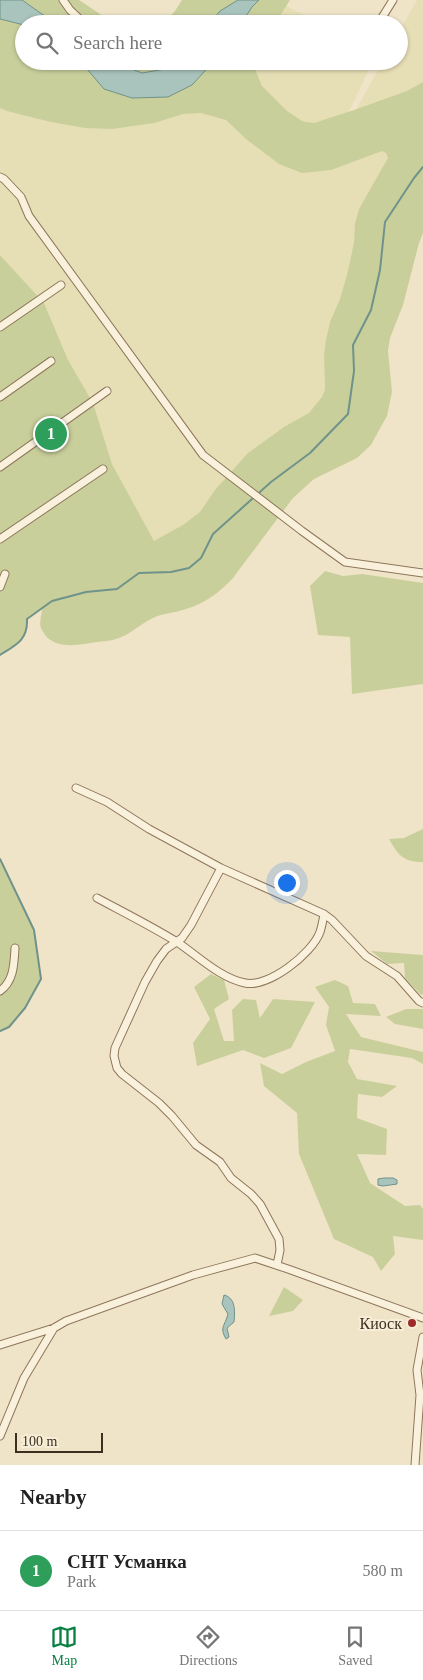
<!DOCTYPE html>
<meta charset="utf-8">
<style>
:root{--surface:#fff;--page:#f2f2f2;--text:#222;--muted:#767676;--line:#e0e0e0;--accent:#0b8043}
body{margin:0;font-family:Georgia,serif;background:var(--page);color:var(--text)}
.scale{position:absolute;left:15px;bottom:12px;width:88px;box-sizing:border-box;padding-left:5px;border:2px solid #3d2e20;border-top:0;font-size:14px;line-height:18px;white-space:nowrap;color:#3d2e20;-webkit-text-stroke:4px #f7eed8;paint-order:stroke}
.you{position:absolute;left:286px;top:882px;width:18px;height:18px;margin:-12px;border:4px solid #fff;border-radius:50%;background:#1a73e8;box-shadow:0 0 0 8px #1a73e833}
.badge{display:grid;place-items:center;width:32px;height:32px;border-radius:50%;background:var(--accent);color:#fff;font-size:16px;font-weight:700}
.pin{position:absolute;translate:-50% -50%;border:2px solid #fff;box-shadow:0 1px 5px #0006}
.list{margin:0;padding:0;list-style:none}
h2{display:flex;justify-content:space-between;align-items:center;height:65px;margin:0;padding:0 20px;font-size:21px}
h2 small{font-size:16px;font-weight:400;color:var(--muted)}
.list li{display:grid;grid-template-columns:32px 1fr auto;gap:15px;align-items:center;box-sizing:border-box;height:80px;padding:0 20px;border-top:1px solid var(--line)}
.list b{display:block;font-size:19px;white-space:nowrap}
.list p{margin:0;font-size:16px;white-space:nowrap;color:var(--muted)}
.list em{font-size:16px;font-style:normal;color:var(--muted)}
.icon{flex:none;width:28px;height:28px;fill:none;stroke:currentColor;stroke-width:2;stroke-linecap:round;stroke-linejoin:round}
.map{position:relative;flex:none;width:423px;height:1465px;overflow:hidden}
.search{position:absolute;background:var(--surface);box-shadow:0 1px 4px #0004;left:15px;right:15px;top:15px;height:55px;display:flex;align-items:center;gap:12px;box-sizing:border-box;padding:0 18px;border-radius:28px;color:var(--muted);font-size:19px}
.sheet{height:145px;background:var(--surface)}
nav{display:flex;justify-content:space-around;align-items:center;box-sizing:border-box;height:70px;border-top:1px solid var(--line);background:var(--surface);font-size:14px;color:var(--muted)}
nav a{display:grid;justify-items:center;gap:2px}
nav .on{color:var(--accent)}
.map>svg:first-child{display:block}
.farmland{fill:#e6deb5}
.green{fill:#c9cf9b}
.water{fill:#a9c4bc;stroke:#6f938a}
.lines{fill:none;stroke-linecap:round;stroke-linejoin:round}
.stream{stroke:#6f938a;stroke-width:2}
.minor-casing{stroke:#8d765c;stroke-width:9}
.minor{stroke:#faf1dc;stroke-width:7}
.poi-dot{fill:#9e2a2b;stroke:#f7eed8;stroke-width:2}
.labels{text-anchor:middle;stroke-width:4;stroke-linejoin:round;paint-order:stroke}
.poi-label{font-size:16px;fill:#3d2e20;stroke:#f7eed8;text-anchor:end}
</style>
<div class="map">
<svg width="423" height="1465" viewBox="0 0 423 1465">
<rect width="100%" height="100%" fill="#f0e4c8"/>
<path class="farmland" d="M417 0H423V110L352 117 383 61H399V32Z
M278 2 322 24H257Z
M0 31 24 61 9 83 17 114 113 113 217 82 295 159 420 121 340 385 164 560 112 464 93 403 68 360 44 303 0 255Z
M236 61H373L342 126 316 144Z"/>
<path class="green" d="M0 0H79L115 24H24V61H254L256 72 262 86 287 111 302 121 306 122 314 123 357 109 407 91 423 82V233L419 243 403 305 390 338 388 351 392 392 387 416 378 432 371 445 357 458 314 479 293 498 233 578C220 592 204 604 186 609 175 613 163 613 153 618 140 624 130 635 116 639 110 641 103 641 97 642 79 645 52 651 42 630 38 624 42 615 42 608L27 619C28 640 16 645 0 655V255L44 303 68 360 93 403 112 464 154 541 183 525 200 512 215 490 248 453 284 427 309 413 322 397 325 390V383L324 356 326 340 330 322 340 299 347 275 354 243 355 224 359 209 388 158 386 153 382 151 331 170 302 173 279 164 246 139 226 120 201 113 183 114 154 123 112 129 85 128 51 122 7 111 0 108Z
M182 0H290L275 24H162L175 11Z
M325 571 343 576 362 574 423 583V684L352 694 350 637 318 635 310 586Z
M423 829V862C403 862 398 855 389 839L404 838Z
M0 859 34 930 41 979 25 1008 9 1027 0 1031Z
M371 951 423 955V994L421 995 405 978 404 963 387 964Z
M211 974 224 980 229 999 214 1009 224 1041H234L232 1010 243 999 256 1000 260 1018 273 999 315 1002 291 1048 264 1058 243 1050 197 1066 193 1043 210 1019 194 987Z
M335 980 348 986 353 1003 375 1004 381 1016 346 1014 361 1037 423 1052V1064L412 1058 350 1049 348 1062 357 1079 397 1086 382 1097 358 1094 357 1118 387 1129 386 1155 357 1154 370 1183 405 1206 420 1205 423 1209V1240L393 1236 395 1254 381 1271 373 1257 334 1239 299 1154 297 1113 264 1086 260 1063 282 1074 306 1062 335 1051 326 1025 329 1007 315 987Z
M406 1009H423V1029L395 1024 386 1017Z
M284 1287 303 1300 293 1311 269 1316Z"/>
<path class="water" d="M0 0H22L56 24H24V25L0 19Z
M238 0H259L252 7 241 24H209L220 11Z
M73 61H111L142 73 171 68 179 61H214L192 85 168 97 132 98 104 89 87 69Z
M384 1178H393L397 1180V1184L383 1186 378 1185V1179Z
M224 1295C236 1298 235 1312 234 1322L227 1328 229 1337 226 1339C219 1327 225 1326 228 1314L222 1304Z"/>
<g class="lines">
<path class="stream" d="M0 655C16 645 28 640 27 619L52 601 86 592 117 589 139 573 171 572 189 568 201 558 213 534 271 482 310 453 348 414 354 371 353 345 371 310 380 270 385 222 414 178 423 167
M0 859 34 930 41 979 25 1008 9 1027 0 1031"/>
<defs>
<path id="minor" d="M63 0 70 10 85 24
M378 24 393 0
M0 177 4 179 21 197 29 216 203 455 302 531 345 562 423 573
M0 327 61 285
M0 397 51 361
M0 467 107 391
M0 539 103 469
M0 587 5 574
M76 788 107 802 149 829 221 868 324 914 332 920 366 956 397 976 419 1001 423 1003
M221 868 191 925 182 938 166 949 157 961 145 982 115 1048 114 1056 117 1068 122 1074 159 1103 172 1116 196 1145 220 1162 231 1178 251 1194 260 1204 279 1239 280 1250 277 1265
M97 898C123 912 151 926 177 942 198 956 220 978 245 983 268 988 312 954 320 932 322 926 323 920 324 914
M0 991C14 981 14 964 15 948
M0 1345 54 1328 66 1321 193 1275 255 1258 288 1269 423 1318
M0 1436 24 1378 54 1328
M415 1465 420 1395 417 1370 423 1337"/>
</defs>
<use href="#minor" class="minor-casing"/>
<use href="#minor" class="minor"/>
</g>
<circle class="poi-dot" cx="412" cy="1323" r="5"/>
<g class="labels">
<g class="poi-label">
<text x="402" y="1329">Киоск</text>
</g>
</g>
</svg>
<div class="scale">100 m</div>
<div class="you"></div>
<div class="pin badge" style="left:51px;top:434px;background:#2e9e5b">1</div>
<div class="search"><svg class="icon" aria-label="search" viewBox="0 0 24 24"><circle cx="10" cy="10" r="6"/><path d="M15 15l6 6"/></svg>Search here</div>
</div>
<section class="sheet">
<h2>Nearby<small></small></h2>
<ul class="list">
<li><span class="badge" style="background:#2e9e5b">1</span><div><b>СНТ Усманка</b><p>Park</p></div><em>580 m</em></li>
</ul>
</section>
<nav>
<a class="on"><svg class="icon" aria-label="map" viewBox="0 0 24 24"><path d="M3 6l6-2 6 2 6-2v14l-6 2-6-2-6 2zM9 4v14M15 6v14"/></svg>Map</a>
<a><svg class="icon" aria-label="directions" viewBox="0 0 24 24"><path d="M12 3l9 9-9 9-9-9zM9 14v-3h6M13 9l2 2-2 2"/></svg>Directions</a>
<a><svg class="icon" aria-label="saved" viewBox="0 0 24 24"><path d="M7 4h10v16l-5-4-5 4z"/></svg>Saved</a>
</nav>
